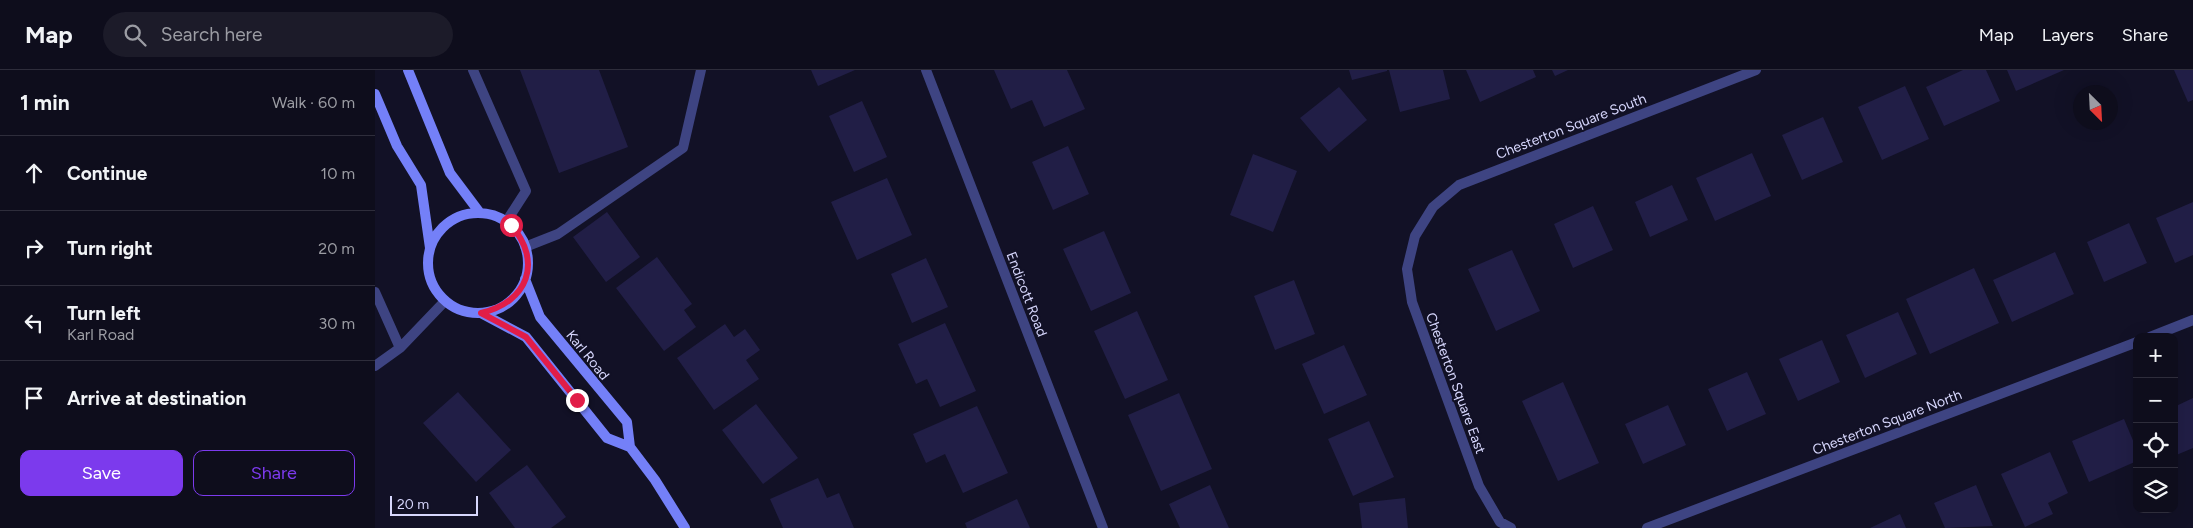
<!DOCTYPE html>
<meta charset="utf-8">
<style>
:root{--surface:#0e0d1c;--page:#1c1b29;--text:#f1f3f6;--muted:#9b9ca3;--line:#2e2d3b;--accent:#7c3aed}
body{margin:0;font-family:Figtree,sans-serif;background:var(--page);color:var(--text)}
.controls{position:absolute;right:15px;bottom:15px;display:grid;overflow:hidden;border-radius:10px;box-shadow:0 5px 20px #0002}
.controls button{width:45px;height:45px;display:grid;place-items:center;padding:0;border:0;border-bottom:1px solid var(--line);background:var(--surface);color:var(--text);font:25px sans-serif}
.compass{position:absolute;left:1698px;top:15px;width:45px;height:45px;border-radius:50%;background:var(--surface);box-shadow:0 5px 20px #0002;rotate:156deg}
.scale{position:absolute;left:15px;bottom:12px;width:88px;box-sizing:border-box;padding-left:5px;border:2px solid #d7d7fd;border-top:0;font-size:14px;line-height:18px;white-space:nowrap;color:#d7d7fd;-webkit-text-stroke:4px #121126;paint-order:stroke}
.stop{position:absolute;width:15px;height:15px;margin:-11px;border:4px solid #e11d48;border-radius:50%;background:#fff}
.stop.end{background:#e11d48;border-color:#fff;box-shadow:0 1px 5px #0008}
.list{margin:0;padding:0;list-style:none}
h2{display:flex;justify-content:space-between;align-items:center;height:65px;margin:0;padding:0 20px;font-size:21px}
h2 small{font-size:16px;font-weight:400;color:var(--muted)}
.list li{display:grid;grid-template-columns:32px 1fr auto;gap:15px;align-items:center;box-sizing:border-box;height:75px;padding:0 20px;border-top:1px solid var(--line)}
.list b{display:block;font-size:19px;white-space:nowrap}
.list p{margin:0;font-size:16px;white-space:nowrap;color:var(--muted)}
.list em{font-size:16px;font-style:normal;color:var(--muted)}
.actions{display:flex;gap:10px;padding:15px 20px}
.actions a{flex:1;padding:11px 0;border:1px solid var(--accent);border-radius:10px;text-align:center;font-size:18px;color:var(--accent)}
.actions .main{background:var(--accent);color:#fff}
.icon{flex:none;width:28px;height:28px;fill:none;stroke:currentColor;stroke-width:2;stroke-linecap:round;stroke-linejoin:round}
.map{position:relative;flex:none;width:1818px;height:458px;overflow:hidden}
header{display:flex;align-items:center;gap:30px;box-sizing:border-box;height:70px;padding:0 25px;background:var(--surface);border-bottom:1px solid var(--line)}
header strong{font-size:24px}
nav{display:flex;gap:28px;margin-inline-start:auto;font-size:18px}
.search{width:350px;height:45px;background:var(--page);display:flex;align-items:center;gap:12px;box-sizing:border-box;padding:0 18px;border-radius:28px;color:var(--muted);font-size:19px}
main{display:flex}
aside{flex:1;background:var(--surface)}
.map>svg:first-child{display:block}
.building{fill:#211e46}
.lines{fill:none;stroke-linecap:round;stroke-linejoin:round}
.lane{stroke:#3e4482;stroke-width:10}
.street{stroke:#3e4482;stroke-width:10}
.secondary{stroke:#7480f8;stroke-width:10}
.route{stroke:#e11d48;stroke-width:6}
.labels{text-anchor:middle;stroke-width:4;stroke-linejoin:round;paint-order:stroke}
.street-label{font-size:14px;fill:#d7d7fd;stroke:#121126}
</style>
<header>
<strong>Map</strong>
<div class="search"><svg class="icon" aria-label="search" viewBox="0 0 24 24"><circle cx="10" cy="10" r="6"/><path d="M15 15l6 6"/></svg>Search here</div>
<nav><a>Map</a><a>Layers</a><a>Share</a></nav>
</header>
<main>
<aside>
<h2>1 min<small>Walk · 60 m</small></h2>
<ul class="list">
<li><svg class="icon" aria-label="ahead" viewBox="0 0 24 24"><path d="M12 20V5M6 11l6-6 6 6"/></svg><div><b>Continue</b></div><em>10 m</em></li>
<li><svg class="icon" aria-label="right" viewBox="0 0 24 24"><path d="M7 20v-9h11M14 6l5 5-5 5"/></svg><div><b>Turn right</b></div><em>20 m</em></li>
<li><svg class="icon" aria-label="left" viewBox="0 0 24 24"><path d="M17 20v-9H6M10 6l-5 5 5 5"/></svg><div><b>Turn left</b><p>Karl Road</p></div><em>30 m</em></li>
<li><svg class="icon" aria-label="arrive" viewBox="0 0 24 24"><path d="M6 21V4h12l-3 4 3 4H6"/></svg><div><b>Arrive at destination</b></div></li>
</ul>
<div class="actions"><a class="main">Save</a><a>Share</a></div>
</aside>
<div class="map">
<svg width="1818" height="458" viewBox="0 0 1818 458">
<rect width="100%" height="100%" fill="#121126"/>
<path class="building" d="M145 0H224L253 77 184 103Z
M436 0H480L443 16Z
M619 0H692L710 39 669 57 657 30 636 39Z
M974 0H1012V1L977 10Z
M1014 0H1068L1075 29 1025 42Z
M1091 0H1158L1161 7 1105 32Z
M1177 0H1193L1180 6Z
M1588 0H1611L1625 31 1569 56 1551 17Z
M1632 0H1689L1641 21Z
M1799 0H1818V30L1813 32Z
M1530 16 1554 69 1507 90 1483 37Z
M964 17 992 50 954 82 925 48Z
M487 31 512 87 479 102 454 46Z
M1448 47 1468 92 1427 110 1407 65Z
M693 76 714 124 678 140 657 92Z
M1377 83 1396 126 1340 151 1321 108Z
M878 84 922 101 898 162 855 145Z
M512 108 537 165 482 190 456 132Z
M1297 115 1313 150 1275 167 1260 132Z
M1818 132V185L1800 193 1781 148Z
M1218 136 1238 180 1198 198 1179 154Z
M232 142 265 187 231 212 198 167Z
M1754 153 1772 193 1729 212 1712 172Z
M729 161 756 223 716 241 688 179Z
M1137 180 1165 241 1121 261 1093 199Z
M1680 182 1699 224 1637 252 1618 210Z
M282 187 317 234 309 240 321 257 289 281 241 218Z
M551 188 573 237 537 253 516 204Z
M1599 198 1624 253 1555 284 1531 229Z
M919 210 940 264 900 280 879 226Z
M762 241 793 310 750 329 719 261Z
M1523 242 1542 284 1490 308 1471 265Z
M570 253 601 321 565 337 552 309 541 314 523 274Z
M350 254 359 267 370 259 385 280 371 290 384 309 339 340 302 288Z
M1447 270 1465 312 1423 331 1404 289Z
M969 275 992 325 949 344 927 294Z
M1372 302 1391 344 1352 361 1333 319Z
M1188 312 1224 393 1183 411 1147 331Z
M83 322 136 380 101 412 48 353Z
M804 323 837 399 786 421 753 345Z
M1818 328V378L1799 386V337Z
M381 334 423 388 388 414 347 360Z
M1293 335 1311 375 1268 394 1250 354Z
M602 336 633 403 588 423 570 384 551 393 538 364Z
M1749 349 1762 380V391L1714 412 1697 371Z
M994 351 1019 407 978 426 953 369Z
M1675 382 1693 423 1673 433 1678 444 1650 457 1626 404Z
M152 395 191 447 176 458H140L114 423Z
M443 408 452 428 464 423 479 458H408L395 429Z
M835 415 854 458H805L794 434Z
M1601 415 1618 456 1570 458 1559 433Z
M1030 428 1033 458H987L984 433Z
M642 429 655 458H592L590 453Z
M1525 444 1531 458H1495Z"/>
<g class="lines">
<path class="lane" d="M98 0 151 121 131 152
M150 177 183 164 308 78 326 0
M0 222 25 278
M0 296 25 278 70 231"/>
<path class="street" d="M551 0 728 458
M1775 267 1818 250
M1136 458 1125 452 1104 416 1037 232 1032 199 1040 166 1058 137 1084 115 1381 0
M1272 458 1762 272"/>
<path class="secondary" d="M33 0 75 103 105 143
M0 24 22 76 46 115 55 178
M53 193a50 50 0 1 1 100 0a50 50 0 1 1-100 0Z
M150 209 165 247 252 352 255 377 280 410 310 458
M106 243 151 267 232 368 255 377"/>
</g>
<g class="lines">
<path class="route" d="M136 155C168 192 153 232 106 243L151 267 202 330"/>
</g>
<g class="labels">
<g class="street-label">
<text transform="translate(1196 56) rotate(-21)" y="5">Chesterton Square South</text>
<text transform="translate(652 224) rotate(69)" y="5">Endicott Road</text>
<text transform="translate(213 285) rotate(51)" y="5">Karl Road</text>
<text transform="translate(1081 313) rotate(70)" y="5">Chesterton Square East</text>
<text transform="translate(1512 352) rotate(-21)" y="5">Chesterton Square North</text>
</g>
</g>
</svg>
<div class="controls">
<button>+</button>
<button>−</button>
<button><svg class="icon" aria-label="locate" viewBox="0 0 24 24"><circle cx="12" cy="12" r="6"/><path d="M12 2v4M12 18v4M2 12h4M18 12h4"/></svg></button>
<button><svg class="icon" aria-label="layers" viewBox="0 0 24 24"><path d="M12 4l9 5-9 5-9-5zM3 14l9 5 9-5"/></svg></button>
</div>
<svg class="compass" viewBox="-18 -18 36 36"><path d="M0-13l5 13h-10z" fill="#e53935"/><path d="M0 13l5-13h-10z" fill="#9b9ca3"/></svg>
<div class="scale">20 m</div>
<div class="stop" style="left:136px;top:155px"></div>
<div class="stop end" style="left:202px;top:330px"></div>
</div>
</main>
